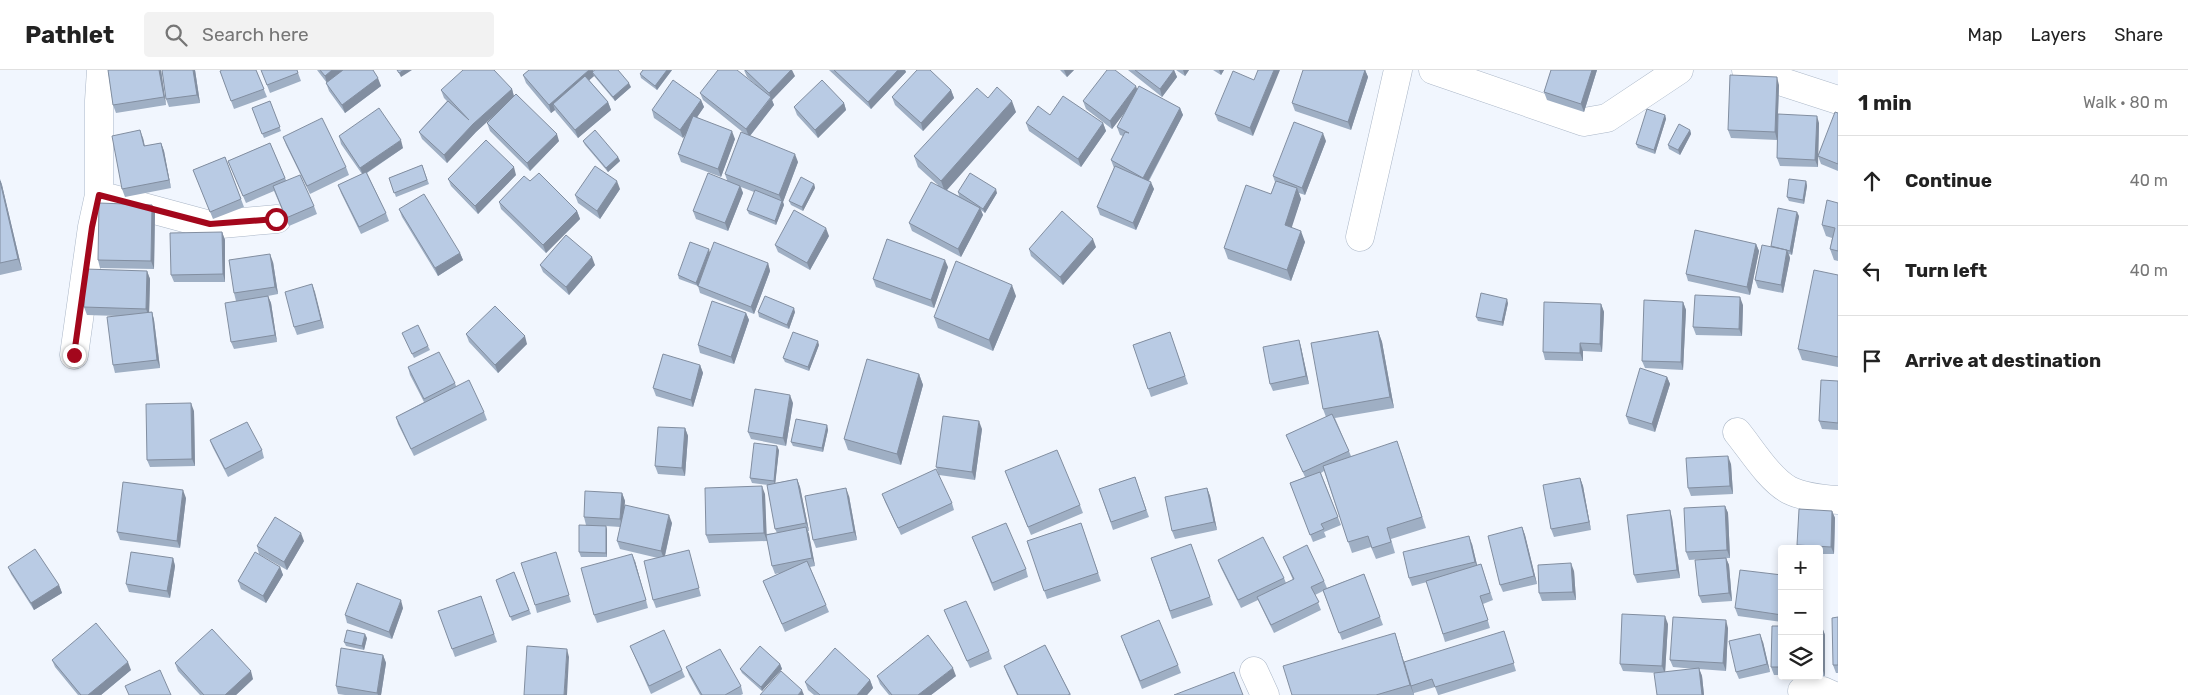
<!DOCTYPE html>
<meta charset="utf-8">
<style>
:root{--surface:#fff;--page:#f2f2f2;--text:#222;--muted:#767676;--line:#e0e0e0}
body{margin:0;font-family:Rubik,sans-serif;background:var(--page);color:var(--text)}
.controls{position:absolute;right:15px;bottom:15px;display:grid;overflow:hidden;border-radius:5px;box-shadow:0 2px 8px #0003}
.controls button{width:45px;height:45px;display:grid;place-items:center;padding:0;border:0;border-bottom:1px solid var(--line);background:var(--surface);color:var(--text);font:25px sans-serif}
.stop{position:absolute;width:15px;height:15px;margin:-11px;border:4px solid #a3071c;border-radius:50%;background:#fff}
.stop.end{background:#a3071c;border-color:#fff;box-shadow:0 1px 5px #0008}
.list{margin:0;padding:0;list-style:none}
h2{display:flex;justify-content:space-between;align-items:center;height:65px;margin:0;padding:0 20px;font-size:21px}
h2 small{font-size:16px;font-weight:400;color:var(--muted)}
.list li{display:grid;grid-template-columns:32px 1fr auto;gap:15px;align-items:center;box-sizing:border-box;height:90px;padding:0 20px;border-top:1px solid var(--line)}
.list b{display:block;font-size:19px;white-space:nowrap}
.list em{font-size:16px;font-style:normal;color:var(--muted)}
.icon{flex:none;width:28px;height:28px;fill:none;stroke:currentColor;stroke-width:2;stroke-linecap:round;stroke-linejoin:round}
.map{position:relative;flex:none;width:1838px;height:625px;overflow:hidden}
header{display:flex;align-items:center;gap:30px;box-sizing:border-box;height:70px;padding:0 25px;background:var(--surface);border-bottom:1px solid var(--line)}
header strong{font-size:24px}
nav{display:flex;gap:28px;margin-inline-start:auto;font-size:18px}
.search{width:350px;height:45px;background:var(--page);display:flex;align-items:center;gap:12px;box-sizing:border-box;padding:0 18px;border-radius:5px;color:var(--muted);font-size:19px}
main{display:flex}
aside{flex:1;background:var(--surface)}
.map>svg:first-child{display:block}
.lines{fill:none;stroke-linecap:round;stroke-linejoin:round}
.minor-casing{stroke:#aab6c7;stroke-width:29}
.minor{stroke:#fff;stroke-width:28}
.wall{fill:#9fafc4}
.shaded-wall{fill:#828ea0}
.building{fill:#b9cbe4;stroke:#828ea0}
.route{stroke:#a3071c;stroke-width:6}
</style>
<header>
<strong>Pathlet</strong>
<div class="search"><svg class="icon" aria-label="search" viewBox="0 0 24 24"><circle cx="10" cy="10" r="6"/><path d="M15 15l6 6"/></svg>Search here</div>
<nav><a>Map</a><a>Layers</a><a>Share</a></nav>
</header>
<main>
<div class="map">
<svg width="1838" height="625" viewBox="0 0 1838 625">
<rect width="100%" height="100%" fill="#f1f6fe"/>
<g class="lines">
<defs>
<path id="minor" d="M1433 0 1584 52 1607 48 1679 0
M1746 0 1838 30
M99 125 210 155 277 149
M1360 167 1398 0
M74 285 92 157 99 125V31L101 0
M1737 362C1751 379 1769 409 1789 420 1803 427 1822 429 1838 430
M1254 601 1265 625
M1802 621H1823L1832 625"/>
</defs>
<use href="#minor" class="minor-casing"/>
<use href="#minor" class="minor"/>
</g>
<path class="wall" d="M108 0H161L166 35 116 43 113 35Z
M162 0H195L200 33 169 37 166 29Z
M256 0 267 27 234 39 220 1Z
M261 0H297L301 11 270 23Z
M317 0H373L381 16 345 43 329 21 326 13H327Z
M529 0H593L594 1 631 17 615 31 594 6 589 10 608 32 611 40 578 68 556 42 555 40 551 43 526 13 523 5Z
M643 0H672L657 20 641 8 640 4Z
M744 0 795 6 772 30 774 35 750 66 798 92 783 132 784 135 776 155 749 144 747 140 754 122 741 117 743 123 728 161 696 149 693 141 727 110 725 104 745 64 703 30 700 23 755 14 747 7Z
M829 0H905L906 2 871 39Z
M1060 0H1074L1067 7Z
M1128 0H1174L1177 7 1162 27Z
M1176 0H1189L1185 6Z
M1213 0H1224L1221 5Z
M1365 0 1368 7 1351 60 1295 41 1292 33Z
M1551 0H1597L1584 42 1547 30 1544 22Z
M1254 10 1253 66 1218 51 1215 44Z
M1779 15 1778 44 1819 53 1818 85 1838 43V101L1821 94 1818 86V97L1780 96 1777 88V70L1731 68 1728 60Z
M512 19 514 26 559 71 530 101 490 61 487 53 500 40 476 62 447 93 422 69 419 62 447 31 444 28 441 20Z
M1137 19 1180 38 1183 45 1149 111 1154 119 1136 160 1100 145 1097 137 1114 98 1111 90 1123 66 1120 65 1117 57 1125 42 1112 59 1086 39 1083 31Z
M951 20 954 28 923 61 895 35 892 27Z
M988 28 1016 42 947 120 959 126 958 122 997 123 985 143 981 140 983 145 961 187 912 161 909 153 938 115 918 97 914 86Z
M701 30 704 37 697 47 735 69 721 107 681 92 678 84 686 62 683 68 654 48 652 40Z
M270 31 281 61 264 68 252 38Z
M844 33 846 40 818 68 797 45 794 37Z
M1050 45 1103 53 1106 61 1081 97 1029 61 1026 53Z
M1665 45 1666 49 1655 84 1638 78 1636 74Z
M1690 60 1691 64 1680 85 1669 79 1668 75Z
M339 66 403 78 367 103 386 143 389 151 361 164 341 123 338 115 362 104 341 74Z
M283 67 346 97 349 105 310 124 286 75Z
M143 68 145 76 161 73 164 81 171 118 125 127 122 119Z
M583 71 618 87 620 91 608 102 585 75Z
M1326 71 1305 125 1299 123 1301 129 1291 157 1305 172 1291 211 1228 189 1224 178 1271 124 1275 112 1273 106Z
M270 73 286 110 314 136 317 144 289 156 274 121 246 133 228 91Z
M225 87 244 137 213 149 193 100Z
M422 95 429 114 396 127 389 108Z
M516 105 478 144 451 116 448 109Z
M0 109 2 115 22 200 0 205Z
M530 111 577 141 580 149 546 183 501 139 499 132Z
M1806 111 1807 116 1804 134 1789 131 1787 127Z
M814 114 815 118 803 141 791 135 789 131Z
M620 119 600 149 578 133 575 125Z
M1838 133V191L1834 190 1830 179 1832 168 1826 166 1822 155Z
M152 135 155 142 154 199 100 198 98 190Z
M399 139 460 183 463 190 438 206 402 147Z
M1799 146 1792 185 1789 184 1790 188 1783 223 1758 218 1755 210 1771 176Z
M222 162 225 170V212H174L171 205Z
M829 166 810 200 778 182 775 175Z
M1756 174 1759 181 1750 225 1688 211 1686 204Z
M1096 177 1063 215 1031 186 1029 179Z
M710 183 768 193 770 201 754 244 700 223 698 216 679 209 678 205Z
M273 192 278 224 268 226 271 233 277 272 234 279 231 272 236 231 234 223Z
M540 195H595L569 225 543 202Z
M948 197 934 238 876 217 873 209Z
M147 201 150 209 149 242H152L154 250 160 298 115 303 113 295 117 246 87 245 84 237Z
M1838 205V297L1802 290 1798 279Z
M312 214 324 258 297 265 294 257Z
M1016 226 993 281 938 258 934 247Z
M1683 232 1686 240 1683 300 1645 298 1642 291Z
M1508 233 1503 256 1478 251 1476 247Z
M1601 234 1604 242 1602 282 1583 281V291L1545 290 1543 282Z
M1743 235 1742 266 1696 265 1693 257Z
M758 242H795L789 259 759 247Z
M746 243 749 250 734 294 700 283 698 275Z
M1378 261 1382 272 1394 338 1335 348 1351 386 1401 382 1426 458 1391 469 1395 483 1376 489 1371 477 1352 483 1324 401 1321 403 1341 455 1324 462 1326 467 1313 472 1290 413 1305 407 1286 365 1326 347 1323 339Z
M1170 262 1188 314 1151 327 1133 275Z
M402 263 428 276 430 280 414 288Z
M466 264 527 274 498 303 469 272Z
M1299 270 1301 277 1309 314 1273 321 1270 314Z
M819 275 809 301 785 292 783 288Z
M700 295 703 303 693 337 656 326 653 318Z
M408 297 455 313 456 316 484 342 487 350 414 386 398 354 396 347 424 332 410 305Z
M919 304 923 315 901 395 848 380 844 369Z
M1667 307 1670 314 1655 362 1629 354 1626 346Z
M1838 311V360L1822 359 1819 351Z
M793 333 786 376 751 369 748 362Z
M194 341 195 396 150 397 147 390Z
M827 355 828 360 823 382 793 376 791 372Z
M685 358 688 366 685 406 658 404 655 396Z
M982 359 975 410 939 405 936 397Z
M210 371 262 380 264 388 228 407 213 378Z
M779 380 775 413 797 409 800 417 809 461H808L815 496 810 497 829 542 785 562 763 511 780 503 775 504 772 496 767 469V471L709 473 706 465 765 424 766 464 777 463 775 459 768 415 752 413 750 408Z
M1731 394 1733 424 1691 426 1688 418Z
M1135 407 1149 447 1113 460 1099 419Z
M1580 408 1583 416 1591 460 1554 467 1551 459Z
M1008 409 1080 435 1083 443 1031 465Z
M1207 418 1210 426 1217 460 1175 469 1172 461Z
M622 423 625 431 624 436 672 453 665 486 691 488 701 526 656 538 653 530 658 488 620 479 617 471 620 457 606 456 607 460V487H581L579 482 586 455 584 447Z
M882 424 952 433 954 440 901 465 885 432Z
M849 426 857 470 816 478 813 470Z
M186 428 180 478 120 470 117 462Z
M1725 436 1728 443 1730 488H1726L1729 495 1732 531 1702 533 1699 526 1703 489 1689 490 1686 482Z
M1832 441 1835 448 1834 484H1819V479H1799L1797 475Z
M1672 448 1680 508 1637 513 1634 505Z
M1081 453 1101 511 1047 529 1027 471Z
M1522 457 1525 465 1537 514 1503 522 1500 515Z
M972 467 1026 499 1028 507 994 521Z
M304 471 287 500 259 484 257 476Z
M1191 474 1213 535 1172 549 1151 488Z
M1472 474 1477 495 1481 494 1493 530 1483 534 1490 558 1445 572 1427 512 1412 516 1409 508Z
M1283 487 1324 511 1327 518 1364 504 1383 555 1342 570 1323 521 1315 525 1321 540 1274 563 1258 530 1241 538 1221 498 1218 490 1284 508 1286 513 1293 510Z
M173 488 175 496 170 528 129 522 126 514Z
M558 490 571 532 537 543 535 535Z
M635 491 648 538 597 553 594 545Z
M8 497 59 515 62 523 34 540 11 504Z
M280 497 283 505 266 533 241 519 238 511Z
M1574 501 1576 530 1542 531 1539 523Z
M514 502 531 544 512 551 496 510Z
M1782 505V552L1738 546 1735 538Z
M481 526 497 572 455 587 438 541Z
M403 538 392 569 347 553 345 545Z
M944 540 989 581 992 589 970 598Z
M1838 547V603H1836L1833 595Z
M1668 554 1665 602 1695 599 1673 597 1670 590 1728 558 1726 601 1699 599 1702 606 1704 625H1657V603L1623 601 1620 594Z
M1782 556V605H1774L1771 597Z
M1819 557H1822L1825 565V606H1819Z
M1395 563 1404 592 1506 569 1516 601 1439 625H1438L1435 617 1414 623V625H1292Z
M367 568 364 580 346 576 344 572Z
M1763 572 1770 602 1739 609 1736 602Z
M1124 574 1178 595 1181 603 1142 619Z
M1045 575 1071 625H1017L1007 604 1004 596Z
M630 576 682 600 685 607 651 624Z
M383 585 386 593 381 625H345L338 624 336 616Z
M52 590 131 600 101 625H78L55 597Z
M175 593 253 609 236 625H200L178 601Z
M780 594 782 599 762 621 742 603 740 599Z
M686 597 741 616 743 624 741 625H700L689 605Z
M877 606H956L931 625H889L880 614Z
M870 610 873 618 867 625H814L808 620 805 612Z"/>
<path class="shaded-wall" d="M159 0H161L166 35 164 27Z
M193 0H195L200 33 197 25Z
M332 0H345L327 14 325 6Z
M404 0H412L401 7 399 3Z
M589 0H593L595 5 592 2 594 6 557 39 553 34 555 40 551 43 549 35Z
M667 0H672L657 20 655 16Z
M791 0H792L795 6 772 30 774 35 749 67 746 59 771 28 769 23Z
M898 0H905L906 2 871 39 868 32Z
M1064 0H1074L1067 7Z
M1174 0 1177 7 1162 27 1160 19Z
M1183 0H1189L1185 6Z
M1219 0H1224L1221 5Z
M1274 0H1280L1253 66 1250 58Z
M1365 0 1368 7 1351 60 1348 52Z
M1592 0H1597L1584 42 1581 34Z
M1777 7 1779 15 1777 70 1775 62Z
M378 8 381 16 345 43 342 35Z
M629 13 631 17 615 31 613 27Z
M1136 16 1139 24 1112 59 1110 51Z
M512 19 514 27 476 62 447 93 444 85 473 54Z
M951 20 954 28 923 61 921 53Z
M701 30 704 37 683 68 680 60Z
M1012 31 1016 42 945 122 941 111Z
M608 32 611 40 578 68 575 60Z
M844 33 846 40 818 68 815 60Z
M1180 38 1183 45 1146 115 1143 108Z
M1665 45 1666 49 1655 84 1654 80Z
M1817 46 1819 53 1818 97 1815 90Z
M1103 53 1106 61 1081 97 1078 89Z
M140 60 143 68 146 84Z
M1690 60 1691 64 1680 85 1678 80Z
M732 61 735 69 721 107 718 99Z
M1323 63 1326 71 1305 125 1302 118Z
M557 64 559 71 530 101 527 93Z
M401 70 403 78 363 105 360 98Z
M161 73 164 81 171 118 169 110Z
M795 84 798 92 783 132 784 135 776 155 775 151 782 132 779 125Z
M618 87 620 91 608 102 606 98Z
M514 97 516 105 478 144 475 136Z
M0 109 2 115 22 200 18 189Z
M617 111 620 119 600 149 597 141Z
M1806 111 1807 116 1804 134 1803 130Z
M1151 112 1154 119 1136 160 1133 153Z
M814 114 815 118 803 141 802 137Z
M740 116 743 123 728 161 725 153Z
M1297 118 1301 129 1289 166 1285 155Z
M996 119 997 123 985 143 983 139Z
M152 135 155 142 154 199 151 191Z
M980 138 983 145 961 187 958 179Z
M577 141 580 149 546 183 543 175Z
M1797 142 1799 146 1792 185 1790 181Z
M826 158 829 166 810 200 807 193Z
M1301 161 1305 172 1291 211 1287 200Z
M222 162 225 170V212L223 204Z
M1093 169 1096 177 1063 215 1060 207Z
M1756 174 1759 181 1750 225 1747 217Z
M709 179 710 183 698 217 696 213Z
M1787 180 1790 188 1783 223 1781 215Z
M460 183 463 190 438 206 435 198Z
M270 184 273 192 278 224 275 217Z
M592 187 595 195 569 225 566 217Z
M945 190 948 197 934 238 931 230Z
M768 193 770 201 754 244 751 237Z
M147 201 150 209 149 247 146 239Z
M312 214 315 222 324 258 321 250Z
M1012 215 1016 226 993 281 989 270Z
M268 226 271 233 277 272 275 265Z
M1740 227 1743 235 1742 266 1739 259Z
M1507 229 1508 233 1503 256 1502 252Z
M1683 232 1686 240 1683 300 1681 292Z
M1601 234 1604 242 1602 282 1600 274Z
M794 238 795 242 789 259 787 255Z
M152 242 154 250 160 298 157 290Z
M746 243 749 250 734 294 731 287Z
M1378 261 1382 272 1394 338 1390 327Z
M525 266 527 274 498 303 495 295Z
M1299 270 1301 277 1309 314 1306 306Z
M818 271 819 275 809 301 808 297Z
M1580 273 1583 281V291L1580 283Z
M700 295 703 303 693 337 691 330Z
M919 304 923 315 901 395 897 384Z
M1667 307 1670 314 1655 362 1652 354Z
M790 325 793 333 786 376 783 368Z
M191 333 194 341 195 396 192 389Z
M979 351 982 359 975 410 972 402Z
M827 355 828 360 823 382 822 378Z
M685 358 688 366 685 406 682 398Z
M777 376 779 380 775 416 774 411Z
M1728 386 1731 394 1733 424 1730 416Z
M1580 408 1583 416 1591 460 1589 452Z
M797 409 800 417 809 461 806 453Z
M762 416 765 424 767 471 764 463Z
M846 418 849 426 857 470 854 462Z
M1207 418 1210 426 1217 460 1214 452Z
M183 420 186 428 180 478 177 471Z
M622 423 625 431 623 457 620 449Z
M1725 436 1728 443 1730 488 1727 480Z
M1670 440 1672 448 1680 508 1677 500Z
M1832 441 1835 448 1834 484 1831 477Z
M669 445 672 453 664 489 661 481Z
M606 456 607 460V487L606 483Z
M806 457 809 464 815 496 812 488Z
M1522 457 1525 465 1537 514 1534 506Z
M301 463 304 471 287 500 284 492Z
M1469 466 1472 474 1478 499 1475 492Z
M632 484 635 491 648 538 646 530Z
M173 488 175 496 170 528 167 521Z
M1726 488 1729 495 1732 531 1729 523Z
M1571 493 1574 501 1576 530 1573 522Z
M280 497 283 505 266 533 263 526Z
M59 515 62 523 34 540 31 533Z
M401 530 403 538 392 569 389 562Z
M1819 541 1820 544 1819 554Z
M1665 546 1668 554 1665 604 1662 596Z
M1726 550 1728 558 1726 601 1723 593Z
M1822 557 1825 565V606L1822 598Z
M1395 563 1399 576 1414 625 1410 615Z
M365 564 367 568 364 580 362 576Z
M1760 564 1763 572 1770 602 1767 594Z
M567 579 569 587 567 625H564Z
M383 585 386 593 381 625H378L377 623Z
M128 592 131 600 101 625H88Z
M780 594 782 599 762 621 761 617Z
M953 598 956 606 931 625H918Z
M1699 598 1702 606 1704 625H1702Z
M251 601 253 609 236 625H225Z
M870 610 873 618 867 625H857Z
M802 620 804 625H798Z"/>
<path class="building" d="M108 0H159L164 27 113 35Z
M162 0H193L197 25 166 29Z
M222 0H256L264 19 231 31 220 1Z
M261 0H297L298 3 267 15Z
M320 0H332L325 6Z
M343 0H373L378 8 342 35 326 13Z
M397 0H404L399 3Z
M463 0H494L512 19 473 54 444 85 419 62 448 31 469 50 441 20Z
M529 0H589L549 35 523 5Z
M595 0H618L629 13 613 27 592 2Z
M643 0H667L655 16 640 4Z
M718 0H737L771 27 746 59 700 23Z
M745 0H791L769 23Z
M834 0H898L868 32Z
M917 0H930L951 20 921 53 892 27Z
M1107 0H1115L1136 16 1110 51 1083 31Z
M1135 0H1174L1160 19Z
M1258 0H1274L1250 58 1215 44 1233 1 1254 10Z
M1303 0H1365L1348 52 1292 33Z
M1551 0H1592L1581 34 1544 22Z
M1730 5 1777 7 1775 62 1728 60Z
M585 6 608 32 575 60 553 34Z
M673 10 701 30 680 60 652 40Z
M822 10 844 33 815 60 794 37Z
M1139 16 1180 38 1143 108 1111 90 1125 62 1129 63 1117 57Z
M997 17 1012 31 941 111 914 86 977 18 988 28Z
M516 24 557 64 527 93 487 53Z
M1063 26 1103 53 1078 89 1026 53 1038 36 1050 45Z
M270 31 280 57 262 64 252 38Z
M379 38 401 70 360 98 339 66Z
M1647 39 1665 45 1654 80 1636 74Z
M1835 42 1838 43V94L1818 86Z
M1778 44 1817 46 1815 90 1777 88Z
M693 46 732 61 718 99 678 84Z
M322 48 346 97 307 116 283 67Z
M1294 52 1323 63 1302 118 1273 106Z
M1679 54 1690 60 1678 80 1668 75Z
M140 60 144 76 161 73 169 110 122 119 112 66Z
M595 60 618 87 606 98 583 71Z
M741 62 795 84 779 125 725 104Z
M486 70 514 97 475 136 448 109Z
M270 73 285 108 243 126 228 91Z
M225 87 241 129 210 142 193 100Z
M422 95 427 110 394 123 389 108Z
M595 96 617 111 597 141 575 125Z
M1115 96 1151 112 1133 153 1097 137Z
M366 102 386 143 359 157 338 115Z
M539 103 577 141 543 175 499 132 524 106 530 111Z
M708 103 740 116 725 153 693 141Z
M970 103 996 119 983 139 958 122Z
M300 105 314 136 286 148 273 116Z
M801 107 814 114 802 137 789 131Z
M1789 109 1806 111 1803 130 1787 127Z
M0 111 18 189 0 193Z
M1276 111 1297 118 1285 155 1301 161 1287 200 1224 178 1246 115 1271 124Z
M931 112 980 138 958 179 909 153Z
M755 120 782 131 775 151 747 140Z
M424 124 460 183 435 198 399 139Z
M1827 130 1838 133V181L1830 179 1835 158 1822 155Z
M99 133 152 135 151 191 98 190Z
M1778 138 1797 142 1790 181 1771 176Z
M794 140 826 158 807 193 775 175Z
M1062 141 1093 169 1060 207 1029 179Z
M1695 160 1756 174 1747 217 1686 204Z
M222 162 223 204 171 205 170 163Z
M566 165 592 187 566 217 540 195Z
M887 169 945 190 931 230 873 209Z
M690 172 709 179 696 213 678 205Z
M714 172 768 193 751 237 698 216Z
M1762 175 1787 180 1781 215 1755 210Z
M270 184 275 217 234 223 229 190Z
M956 191 1012 215 989 270 934 247Z
M85 199 147 201 146 239 84 237Z
M1814 200 1838 205V287L1798 279Z
M312 214 321 250 294 257 285 222Z
M1481 223 1507 229 1502 252 1476 247Z
M1695 225 1740 227 1739 259 1693 257Z
M268 226 275 265 231 272 225 233Z
M765 226 794 238 787 255 758 242Z
M1644 230 1683 232 1681 292 1642 291Z
M712 231 746 243 731 287 698 275Z
M1544 232 1601 234 1600 274 1580 273V283L1543 282Z
M495 236 525 266 495 295 466 264Z
M152 242 157 290 113 295 107 247Z
M418 255 428 276 412 284 402 263Z
M1378 261 1390 327 1323 339 1311 273Z
M793 262 818 271 808 297 783 288Z
M1170 262 1185 306 1148 319 1133 275Z
M1299 270 1306 306 1270 314 1263 277Z
M439 282 455 313 424 329 408 297Z
M663 284 700 295 691 330 653 318Z
M867 289 919 304 897 384 844 369Z
M1640 298 1667 307 1652 354 1626 346Z
M469 310 484 342 411 379 396 347Z
M1821 310 1838 311V353L1819 351Z
M755 319 790 325 783 368 748 362Z
M191 333 192 389 147 390 146 334Z
M1332 344 1349 381 1303 402 1286 365Z
M943 346 979 351 972 402 936 397Z
M796 349 827 355 822 378 791 372Z
M247 352 262 380 225 399 210 370Z
M658 357 685 358 682 398 655 396Z
M1397 371 1422 447 1387 458 1391 472 1372 478 1368 466 1348 472 1323 396Z
M754 373 777 376 774 411 750 408Z
M1057 380 1080 435 1028 457 1005 401Z
M1728 386 1730 416 1688 418 1686 388Z
M936 399 952 433 898 458 882 424Z
M1320 402 1338 447 1321 454 1324 459 1310 465 1290 413Z
M1135 407 1146 440 1111 452 1099 419Z
M1580 408 1589 452 1551 459 1543 415Z
M797 409 806 453 775 459 767 415Z
M123 412 183 420 177 471 117 462Z
M762 416 764 463 706 465 705 418Z
M846 418 854 462 813 470 805 426Z
M1207 418 1214 452 1172 461 1165 427Z
M585 421 622 423 620 449 584 447Z
M625 435 669 445 661 481 617 471Z
M1725 436 1727 480 1686 482 1684 438Z
M1799 439 1832 441 1831 477 1797 475Z
M1670 440 1677 500 1634 505 1627 445Z
M275 447 301 463 284 492 257 476Z
M1006 453 1026 499 992 513 972 467Z
M1081 453 1098 503 1044 521 1027 471Z
M579 455 606 456V483L579 482Z
M806 457 812 488 772 496 766 465Z
M1522 457 1534 506 1500 515 1488 466Z
M1469 466 1475 492 1409 508 1403 482Z
M1263 467 1284 508 1238 530 1218 490Z
M1191 474 1210 527 1170 541 1151 488Z
M1307 475 1324 511 1311 517 1319 532 1271 555 1257 527 1294 509 1283 487Z
M35 479 59 515 31 533 8 497Z
M689 480 699 518 653 530 644 491Z
M131 482 173 488 167 521 126 514Z
M255 482 280 497 263 526 238 511Z
M556 482 569 525 535 535 521 493Z
M632 484 646 530 594 545 581 498Z
M1726 488 1729 523 1699 526 1695 490Z
M807 491 826 535 782 554 763 511Z
M1571 493 1573 522 1539 523 1538 495Z
M1481 494 1490 523 1480 526 1488 550 1443 564 1426 511Z
M1740 500 1782 505V545L1735 538Z
M514 502 529 540 510 547 496 510Z
M1364 504 1380 547 1339 563 1323 520Z
M357 513 401 530 389 562 345 545Z
M481 526 494 564 452 579 438 541Z
M966 531 989 581 967 591 944 540Z
M1622 544 1665 546 1662 596 1620 594Z
M1673 547 1726 550 1723 593 1670 590Z
M1838 547V595H1833L1832 548Z
M1159 550 1178 595 1140 611 1121 566Z
M96 553 128 592 88 625H81L52 590Z
M1772 556H1782V597H1771Z
M1819 557H1822V598H1819Z
M212 559 251 601 225 625H204L175 593Z
M347 560 365 564 362 576 344 572Z
M664 560 682 600 649 616 630 576Z
M1504 561 1514 593 1435 617 1432 609 1411 616 1404 592Z
M1395 563 1410 615 1376 625H1292L1283 596Z
M1760 564 1767 594 1736 602 1729 571Z
M928 565 953 598 918 625H892L877 606Z
M1045 575 1070 624 1068 625H1018L1004 596Z
M527 576 567 579 564 625H524Z
M760 576 780 594 761 617 740 599Z
M341 578 383 585 377 623 336 616Z
M835 578 870 610 857 625H820L805 612Z
M720 579 741 616 725 625H702L686 597Z
M1699 598 1702 625H1657L1654 603Z
M160 600 171 625H129L125 616Z
M781 601 802 620 798 625H760Z
M1234 602 1243 625H1174Z"/>
<g class="lines">
<path class="route" d="M74 285 92 157 99 125 210 154 276 149"/>
</g>
</svg>
<div class="controls">
<button>+</button>
<button>−</button>
<button><svg class="icon" aria-label="layers" viewBox="0 0 24 24"><path d="M12 4l9 5-9 5-9-5zM3 14l9 5 9-5"/></svg></button>
</div>
<div class="stop" style="left:276px;top:149px"></div>
<div class="stop end" style="left:74px;top:285px"></div>
</div>
<aside>
<h2>1 min<small>Walk · 80 m</small></h2>
<ul class="list">
<li><svg class="icon" aria-label="ahead" viewBox="0 0 24 24"><path d="M12 20V5M6 11l6-6 6 6"/></svg><div><b>Continue</b></div><em>40 m</em></li>
<li><svg class="icon" aria-label="left" viewBox="0 0 24 24"><path d="M17 20v-9H6M10 6l-5 5 5 5"/></svg><div><b>Turn left</b></div><em>40 m</em></li>
<li><svg class="icon" aria-label="arrive" viewBox="0 0 24 24"><path d="M6 21V4h12l-3 4 3 4H6"/></svg><div><b>Arrive at destination</b></div></li>
</ul>
</aside>
</main>
